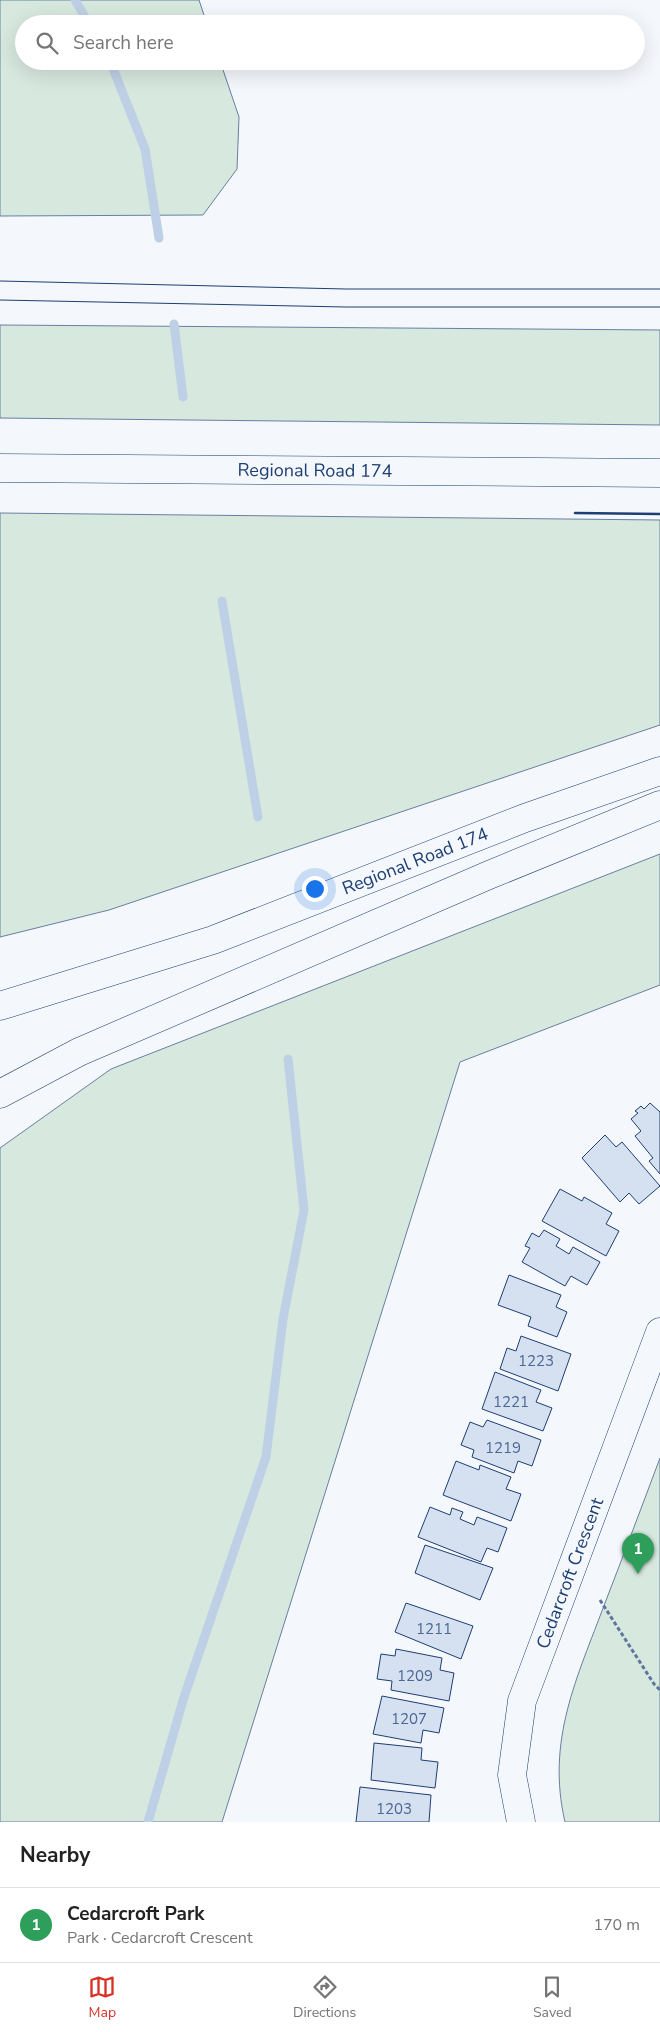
<!DOCTYPE html>
<meta charset="utf-8">
<style>
:root{--surface:#fff;--page:#f6f6f6;--text:#222;--muted:#767676;--line:#e0e0e0;--accent:#d93025}
body{margin:0;font-family:"Nunito Sans",sans-serif;background:var(--page);color:var(--text)}
.you{position:absolute;left:314px;top:888px;width:18px;height:18px;margin:-12px;border:4px solid #fff;border-radius:50%;background:#1a73e8;box-shadow:0 0 0 8px #1a73e833}
.badge{display:grid;place-items:center;width:32px;height:32px;border-radius:50%;background:var(--accent);color:#fff;font-size:16px;font-weight:700}
.pin{position:absolute;translate:-50% -41px;filter:drop-shadow(0 1px 2px #0008)}
.pin::after{content:'';position:absolute;top:26px;width:18px;height:15px;background:inherit;clip-path:polygon(0 0,100% 0,50% 100%)}
.list{margin:0;padding:0;list-style:none}
h2{display:flex;justify-content:space-between;align-items:center;height:65px;margin:0;padding:0 20px;font-size:21px}
h2 small{font-size:16px;font-weight:400;color:var(--muted)}
.list li{display:grid;grid-template-columns:32px 1fr auto;gap:15px;align-items:center;box-sizing:border-box;height:75px;padding:0 20px;border-top:1px solid var(--line)}
.list b{display:block;font-size:19px;white-space:nowrap}
.list p{margin:0;font-size:16px;white-space:nowrap;color:var(--muted)}
.list em{font-size:16px;font-style:normal;color:var(--muted)}
.icon{flex:none;width:28px;height:28px;fill:none;stroke:currentColor;stroke-width:2;stroke-linecap:round;stroke-linejoin:round}
.map{position:relative;flex:none;width:660px;height:1822px;overflow:hidden}
.search{position:absolute;background:var(--surface);box-shadow:0 5px 20px #0002;left:15px;right:15px;top:15px;height:55px;display:flex;align-items:center;gap:12px;box-sizing:border-box;padding:0 18px;border-radius:28px;color:var(--muted);font-size:19px}
.sheet{height:140px;background:var(--surface)}
nav{display:flex;justify-content:space-around;align-items:center;box-sizing:border-box;height:70px;border-top:1px solid var(--line);background:var(--surface);font-size:14px;color:var(--muted)}
nav a{display:grid;justify-items:center;gap:2px}
nav .on{color:var(--accent)}
.map>svg:first-child{display:block}
.green{fill:#d7e8df;stroke:#687fa3}
.lines{fill:none;stroke-linecap:round;stroke-linejoin:round}
.stream{stroke:#bed0e5;stroke-width:9}
.building{fill:#d5e0f0;stroke:#1d3f73}
.minor-casing{stroke:#1d3f73;stroke-width:29}
.highway-casing{stroke:#1d3f73;stroke-width:29}
.path{stroke:#5e769c;stroke-width:3;stroke-dasharray:4 2.5;stroke-linecap:butt}
.minor{stroke:#f4f7fb;stroke-width:28}
.highway{stroke:#f4f7fb;stroke-width:28}
.tram{stroke:#1d3f73;stroke-width:1}
.wall{stroke:#1d3f73;stroke-width:2.5}
.labels{text-anchor:middle;stroke-width:4;stroke-linejoin:round;paint-order:stroke}
.number-label{font-size:15px;fill:#4b6792}
.street-label{font-size:18px;fill:#1d3f73;stroke:#f4f7fb}
</style>
<div class="map">
<svg width="660" height="1822" viewBox="0 0 660 1822">
<rect width="100%" height="100%" fill="#f4f7fb"/>
<path class="green" d="M0 0H199L207 24H24V61H220L239 117 237 169 203 215 0 216Z
M0 325 660 330V425L0 418Z
M0 513 660 520V725L109 910 0 937Z
M660 854V985L460 1062 222 1822H0V1148L111 1069Z
M660 1458V1822H565C546 1740 577 1678 605 1603 624 1554 642 1506 660 1458Z"/>
<g class="lines">
<path class="stream" d="M75 0 89 24
M110 61 145 149 159 238
M174 324 183 397
M222 601 258 817
M148 1822 184 1697 266 1457 283 1319 304 1210 288 1059"/>
</g>
<path class="building" d="M650 1103 660 1112V1174L649 1161 653 1158 635 1136 641 1131 631 1119 638 1113 635 1111 641 1106 644 1109Z
M605 1135 616 1147 622 1142 660 1186 639 1204 629 1193 620 1202 582 1158Z
M560 1189 582 1201 584 1197 612 1213 606 1224 619 1231 606 1256 542 1221Z
M544 1230 560 1239 556 1246 569 1254 573 1247 600 1262 587 1285 571 1276 565 1286 522 1262 530 1248 525 1246 532 1233 539 1237Z
M509 1275 561 1295 556 1307 567 1312 557 1337 528 1326 531 1317 498 1305Z
M521 1336 571 1354 558 1391 500 1369 507 1348 516 1351Z
M495 1372 541 1390 536 1402 552 1408 543 1431 482 1409Z
M487 1420 541 1440 532 1466 518 1461 514 1473 472 1457 474 1450 461 1445 470 1422 483 1427Z
M456 1461 479 1470 480 1465 511 1477 506 1489 521 1494 511 1521 443 1495Z
M430 1507 450 1515 452 1508 463 1512 460 1519 474 1525 477 1517 507 1528 498 1552 487 1548 481 1562 418 1537Z
M425 1545 493 1568 480 1600 415 1573Z
M406 1603 473 1626 461 1659 395 1632Z
M396 1649 442 1658 440 1670 454 1673 449 1701 391 1690 392 1681 377 1679 381 1654 395 1656Z
M382 1696 444 1708 439 1733 423 1730 421 1743 373 1734Z
M374 1743 422 1748 421 1760 438 1762 435 1788 371 1780Z
M360 1787 431 1795 429 1822H356Z"/>
<g class="lines">
<defs>
<g id="minor">
<path id="s1" d="M521 1822 512 1775 522 1701 660 1332"/>
</g>
<g id="highway">
<path id="s2" d="M0 468 660 473"/>
<path id="s3" d="M0 1006 213 940 525 818 660 771"/>
<path d="M0 1094 79 1052 489 875 660 805"/>
</g>
</defs>
<use href="#minor" class="minor-casing"/>
<use href="#highway" class="highway-casing"/>
<path class="path" d="M600 1600 654 1684 660 1690"/>
<use href="#minor" class="minor"/>
<use href="#highway" class="highway"/>
<path class="tram" d="M0 281 346 289H660
M0 300 346 307H660"/>
<path class="wall" d="M575 513 660 514"/>
</g>
<g class="labels">
<g class="number-label">
<text x="536" y="1366">1223</text>
<text x="511" y="1407">1221</text>
<text x="503" y="1453">1219</text>
<text x="434" y="1634">1211</text>
<text x="415" y="1681">1209</text>
<text x="409" y="1724">1207</text>
<text x="394" y="1814">1203</text>
</g>
<g class="street-label">
<text dy="6" stroke="none"><textPath href="#s2" startOffset="315">Regional Road 174</textPath></text>
<text dy="6" stroke="none"><textPath href="#s3" startOffset="440">Regional Road 174</textPath></text>
<text dy="6" stroke="none"><textPath href="#s1" startOffset="259">Cedarcroft Crescent</textPath></text>
</g>
</g>
</svg>
<div class="you"></div>
<div class="pin badge" style="left:638px;top:1574px;background:#2e9e5b">1</div>
<div class="search"><svg class="icon" aria-label="search" viewBox="0 0 24 24"><circle cx="10" cy="10" r="6"/><path d="M15 15l6 6"/></svg>Search here</div>
</div>
<section class="sheet">
<h2>Nearby<small></small></h2>
<ul class="list">
<li><span class="badge" style="background:#2e9e5b">1</span><div><b>Cedarcroft Park</b><p>Park · Cedarcroft Crescent</p></div><em>170 m</em></li>
</ul>
</section>
<nav>
<a class="on"><svg class="icon" aria-label="map" viewBox="0 0 24 24"><path d="M3 6l6-2 6 2 6-2v14l-6 2-6-2-6 2zM9 4v14M15 6v14"/></svg>Map</a>
<a><svg class="icon" aria-label="directions" viewBox="0 0 24 24"><path d="M12 3l9 9-9 9-9-9zM9 14v-3h6M13 9l2 2-2 2"/></svg>Directions</a>
<a><svg class="icon" aria-label="saved" viewBox="0 0 24 24"><path d="M7 4h10v16l-5-4-5 4z"/></svg>Saved</a>
</nav>
